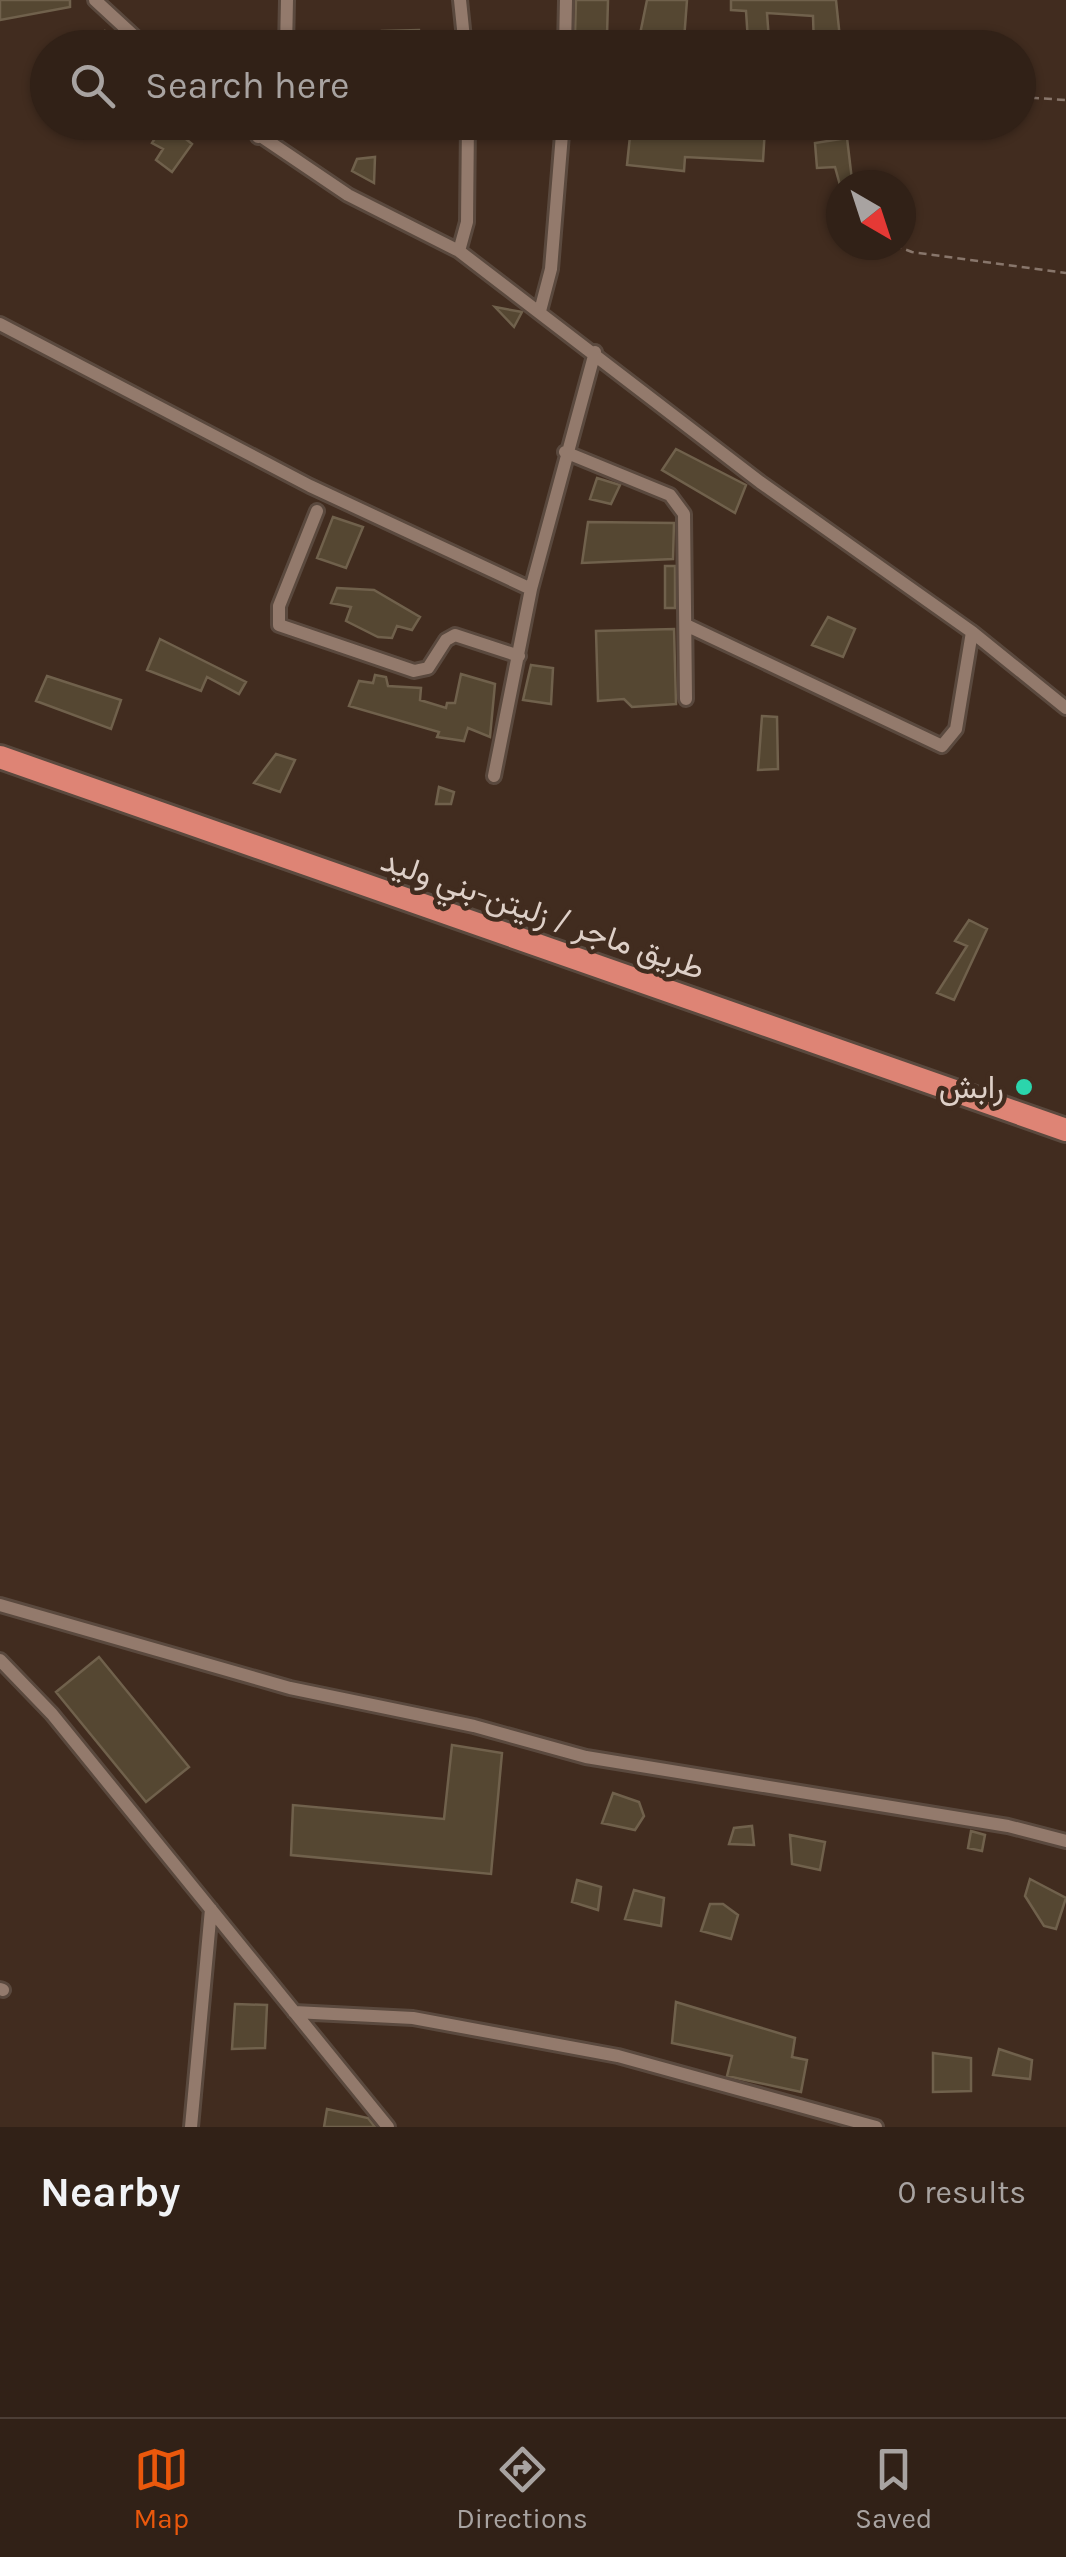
<!DOCTYPE html>
<meta charset="utf-8">
<style>
:root{--surface:#312117;--page:#392920;--text:#f1f3f6;--muted:#a8a3a1;--line:#4c3e36;--accent:#ea580c}
body{margin:0;font-family:Karla,Vazirmatn,sans-serif;background:var(--page);color:var(--text)}
.compass{position:absolute;left:826px;top:170px;width:90px;height:90px;border-radius:50%;background:var(--surface);box-shadow:0 2px 8px #0004;rotate:141deg}
.list{margin:0;padding:0;list-style:none}
h2{display:flex;justify-content:space-between;align-items:center;height:130px;margin:0;padding:0 40px;font-size:42px}
h2 small{font-size:32px;font-weight:400;color:var(--muted)}
.icon{flex:none;width:55px;height:55px;fill:none;stroke:currentColor;stroke-width:2;stroke-linecap:round;stroke-linejoin:round}
.map{position:relative;flex:none;width:1066px;height:2127px;overflow:hidden}
.search{position:absolute;background:var(--surface);box-shadow:0 2px 8px #0004;left:30px;right:30px;top:30px;height:110px;display:flex;align-items:center;gap:25px;box-sizing:border-box;padding:0 35px;border-radius:55px;color:var(--muted);font-size:38px}
.sheet{height:290px;background:var(--surface)}
nav{display:flex;justify-content:space-around;align-items:center;box-sizing:border-box;height:140px;border-top:2px solid var(--line);background:var(--surface);font-size:28px;color:var(--muted)}
nav a{display:grid;justify-items:center;gap:5px}
nav .on{color:var(--accent)}
.map>svg:first-child{display:block}
.building{fill:#554732;stroke:#70614c;stroke-width:2.5}
.lines{fill:none;stroke-linecap:round;stroke-linejoin:round}
.minor-casing{stroke:#5a493e;stroke-width:18}
.trunk-casing{stroke:#5a493e;stroke-width:28}
.path{stroke:#88766b;stroke-width:2.5;stroke-dasharray:8 5;stroke-linecap:butt}
.minor{stroke:#937a6c;stroke-width:12}
.trunk{stroke:#de8475;stroke-width:22}
.poi-dot{fill:#2bd5ac;stroke:#412c1f;stroke-width:4}
.labels{text-anchor:middle;stroke-width:9;stroke-linejoin:round;paint-order:stroke}
.street-label{font-size:32px;fill:#ded0c8;stroke:#412c1f}
.poi-label{font-size:32px;fill:#ded0c8;stroke:#412c1f;text-anchor:end}
</style>
<div class="map">
<svg width="1066" height="2127" viewBox="0 0 1066 2127">
<rect width="100%" height="100%" fill="#412c1f"/>
<path class="building" d="M0 0H70V7L0 20Z
M576 0H608L607 36 575 34Z
M647 0H687L684 40 639 39Z
M731 0H836L841 48H814L813 16 767 13 769 40 748 41 746 11 731 10Z
M419 30 420 48H384L382 31Z
M105 31 129 48H94Z
M165 122 192 144 172 172 156 160 163 149 152 143Z
M690 122 765 128 763 161 685 157 684 171 627 165 630 136 661 138 665 131 691 132Z
M847 138 852 180 840 185 835 167 817 168 815 143Z
M375 157 374 183 352 171 357 159Z
M495 307 522 312 514 327Z
M676 449 746 485 735 513 662 470Z
M597 478 620 485 611 504 590 499Z
M333 517 363 527 346 568 317 558Z
M588 522 674 523 673 559 582 563Z
M665 566H675V608H665Z
M337 588 374 590 420 617 412 630 397 626 392 638 378 637 346 621 351 607 331 603Z
M828 617 855 629 843 657 812 645Z
M674 629 676 704 632 707 624 699 598 701 596 631Z
M160 639 246 682 239 694 207 677 201 691 147 670Z
M531 665 553 668 551 704 523 700Z
M461 674 495 684 490 737 468 728 464 741 437 737 439 732 349 706 359 681 373 683 375 675 386 677 388 686 421 688 420 700 446 708 447 703H455Z
M47 676 121 700 111 729 36 701Z
M762 716 777 717 778 769 758 770Z
M276 754 295 760 280 792 254 783Z
M439 787 454 792 451 804H436Z
M969 920 987 929 954 1000 937 993 967 946 955 941Z
M99 1657 189 1767 146 1802 56 1692Z
M452 1745 502 1753 491 1874 291 1855 293 1805 444 1819Z
M613 1793 639 1802 644 1816 635 1830 602 1823Z
M752 1826 754 1845 729 1844 734 1828Z
M971 1831 985 1835 982 1851 968 1848Z
M790 1835 825 1842 820 1870 792 1864Z
M1030 1879 1066 1898 1056 1929 1044 1926 1025 1896Z
M577 1880 601 1887 598 1910 572 1902Z
M634 1890 664 1898 661 1926 625 1919Z
M710 1904H723L738 1915 731 1939 701 1931Z
M676 2002 795 2038 792 2057 807 2060 801 2092 727 2076 732 2056 672 2043Z
M235 2004 267 2005 265 2048 232 2049Z
M999 2049 1032 2060 1030 2079 993 2075Z
M933 2053 971 2058V2091L933 2092Z
M327 2109 368 2118 375 2127H324Z"/>
<g class="lines">
<defs>
<path id="minor" d="M95 0 147 48
M460 0 465 48
M286 48 287 0
M565 48 566 0
M240 122 348 195 459 251 760 482 972 632 1066 708
M258 137 264 122
M459 251 467 222 468 122
M540 311 551 269 563 122
M0 324 310 486 531 589 595 352
M565 452 670 495 684 514 686 699
M317 511 279 606V625L414 671 428 668 446 640 455 635 519 656
M688 626 942 746 956 729 972 632
M494 776 531 589
M0 1605 290 1688 474 1726 586 1757 1008 1826 1066 1841
M0 1660 52 1714 388 2127
M0 1989 3 1990
M294 2012 413 2018 618 2056 876 2127
M191 2127 211 1909"/>
<path id="trunk" d="M0 757 1066 1130"/>
</defs>
<use href="#minor" class="minor-casing"/>
<use href="#trunk" class="trunk-casing"/>
<path class="path" d="M1018 97 1066 100
M894 245 912 252 1066 273"/>
<use href="#minor" class="minor"/>
<use href="#trunk" class="trunk"/>
</g>
<circle class="poi-dot" cx="1024" cy="1087" r="10"/>
<g class="labels">
<g class="street-label">
<text transform="translate(543 914) rotate(19)" y="11">طريق ماجر / زليتن-بني وليد</text>
</g>
<g class="poi-label">
<text x="1004" y="1098">رابش</text>
</g>
</g>
</svg>
<svg class="compass" viewBox="-18 -18 36 36"><path d="M0-13l5 13h-10z" fill="#e53935"/><path d="M0 13l5-13h-10z" fill="#a8a3a1"/></svg>
<div class="search"><svg class="icon" aria-label="search" viewBox="0 0 24 24"><circle cx="10" cy="10" r="6"/><path d="M15 15l6 6"/></svg>Search here</div>
</div>
<section class="sheet">
<h2>Nearby<small>0 results</small></h2>
<ul class="list">
</ul>
</section>
<nav>
<a class="on"><svg class="icon" aria-label="map" viewBox="0 0 24 24"><path d="M3 6l6-2 6 2 6-2v14l-6 2-6-2-6 2zM9 4v14M15 6v14"/></svg>Map</a>
<a><svg class="icon" aria-label="directions" viewBox="0 0 24 24"><path d="M12 3l9 9-9 9-9-9zM9 14v-3h6M13 9l2 2-2 2"/></svg>Directions</a>
<a><svg class="icon" aria-label="saved" viewBox="0 0 24 24"><path d="M7 4h10v16l-5-4-5 4z"/></svg>Saved</a>
</nav>
